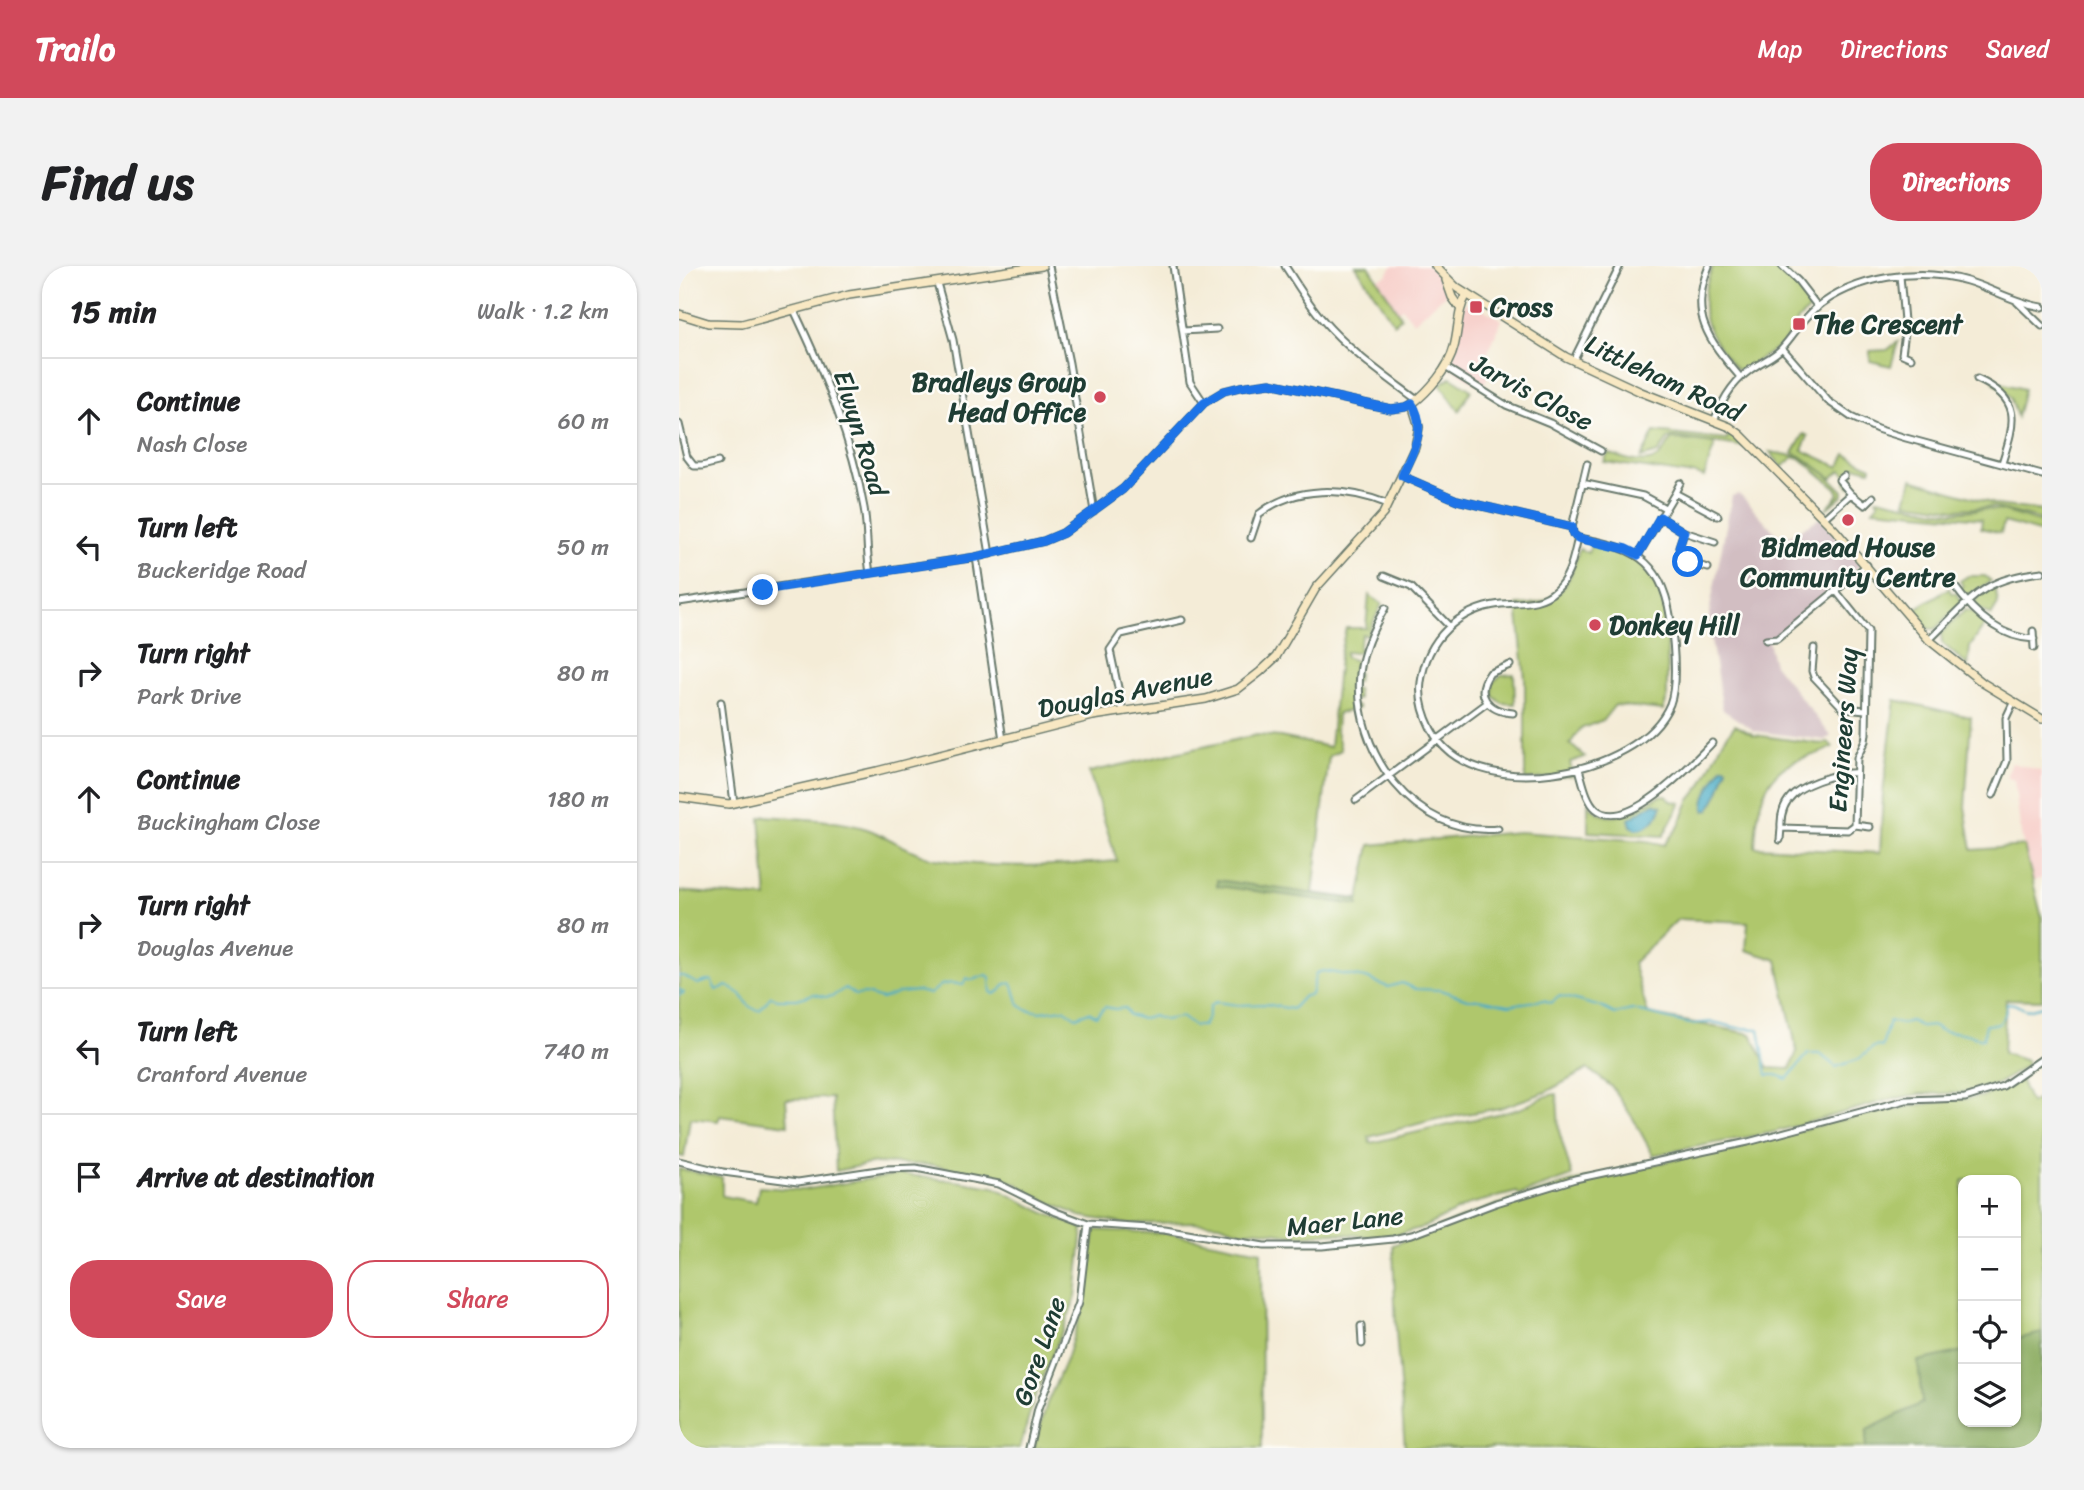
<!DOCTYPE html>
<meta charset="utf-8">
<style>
:root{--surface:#fff;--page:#f2f2f2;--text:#202124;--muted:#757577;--line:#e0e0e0;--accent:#d1495b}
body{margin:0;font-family:Sriracha,sans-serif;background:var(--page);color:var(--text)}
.controls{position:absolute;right:21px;bottom:21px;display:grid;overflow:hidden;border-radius:14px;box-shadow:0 2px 5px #0004}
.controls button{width:63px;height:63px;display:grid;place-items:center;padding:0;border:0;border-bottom:2px solid var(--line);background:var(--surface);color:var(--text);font:35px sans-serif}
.stop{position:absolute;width:21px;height:21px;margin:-16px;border:5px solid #1a73e8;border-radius:50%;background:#fff}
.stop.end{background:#1a73e8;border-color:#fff;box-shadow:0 2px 7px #0008}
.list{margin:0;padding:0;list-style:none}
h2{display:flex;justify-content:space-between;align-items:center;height:91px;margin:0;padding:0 28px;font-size:30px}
h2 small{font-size:23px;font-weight:400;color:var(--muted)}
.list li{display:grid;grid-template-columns:46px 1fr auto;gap:21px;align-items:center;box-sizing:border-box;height:126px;padding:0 28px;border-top:2px solid var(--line)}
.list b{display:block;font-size:26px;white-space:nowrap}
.list p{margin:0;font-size:23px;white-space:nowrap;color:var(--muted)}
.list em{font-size:23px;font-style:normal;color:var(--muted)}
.actions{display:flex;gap:14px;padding:21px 28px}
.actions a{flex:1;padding:16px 0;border:2px solid var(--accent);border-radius:28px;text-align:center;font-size:24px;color:var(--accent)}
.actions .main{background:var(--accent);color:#fff}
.icon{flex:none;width:38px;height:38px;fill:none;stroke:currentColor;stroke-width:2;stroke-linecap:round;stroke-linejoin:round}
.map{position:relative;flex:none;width:1363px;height:1182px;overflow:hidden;border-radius:28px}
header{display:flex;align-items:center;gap:42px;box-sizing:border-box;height:98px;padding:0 35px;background:var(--accent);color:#fff}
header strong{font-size:33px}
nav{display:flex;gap:38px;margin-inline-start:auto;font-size:24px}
.intro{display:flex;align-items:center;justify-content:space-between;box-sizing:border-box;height:168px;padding:0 42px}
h1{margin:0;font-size:49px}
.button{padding:18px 32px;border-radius:28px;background:var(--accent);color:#fff;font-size:24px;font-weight:700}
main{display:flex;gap:42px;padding:0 42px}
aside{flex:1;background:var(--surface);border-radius:28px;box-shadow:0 2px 5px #0004}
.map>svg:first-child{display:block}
.built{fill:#f7d0cb}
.industrial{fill:#d2bec2}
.green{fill:#afc76c;stroke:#678250;stroke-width:2;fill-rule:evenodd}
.forest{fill:#8bac60;stroke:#55744a;stroke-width:2}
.water{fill:#45aac5;stroke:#32747c;stroke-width:2}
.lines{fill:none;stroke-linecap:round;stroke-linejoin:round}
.stream{stroke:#45aac5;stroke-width:2}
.street-casing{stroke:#6a7a6d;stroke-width:9}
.secondary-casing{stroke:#6a7a6d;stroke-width:10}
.street{stroke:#fff;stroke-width:5}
.secondary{stroke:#f8e8c3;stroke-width:7}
.route{stroke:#1a73e8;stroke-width:9}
.poi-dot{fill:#d1495b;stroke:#fdfcf7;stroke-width:2.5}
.labels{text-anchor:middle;stroke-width:5;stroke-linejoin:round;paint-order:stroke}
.poi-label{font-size:26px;font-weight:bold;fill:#1f3d34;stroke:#fdfcf7;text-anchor:start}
.street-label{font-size:26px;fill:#1f3d34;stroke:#fdfcf7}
</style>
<header>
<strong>Trailo</strong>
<nav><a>Map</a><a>Directions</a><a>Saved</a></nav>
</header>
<div class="intro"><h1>Find us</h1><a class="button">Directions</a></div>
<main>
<aside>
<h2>15 min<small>Walk · 1.2 km</small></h2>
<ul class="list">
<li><svg class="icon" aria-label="ahead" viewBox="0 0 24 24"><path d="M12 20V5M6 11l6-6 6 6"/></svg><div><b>Continue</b><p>Nash Close</p></div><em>60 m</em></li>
<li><svg class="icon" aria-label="left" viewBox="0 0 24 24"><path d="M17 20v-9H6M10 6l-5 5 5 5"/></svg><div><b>Turn left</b><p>Buckeridge Road</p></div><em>50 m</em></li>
<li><svg class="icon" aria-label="right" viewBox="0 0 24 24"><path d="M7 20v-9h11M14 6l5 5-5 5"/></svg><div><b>Turn right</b><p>Park Drive</p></div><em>80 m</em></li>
<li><svg class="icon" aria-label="ahead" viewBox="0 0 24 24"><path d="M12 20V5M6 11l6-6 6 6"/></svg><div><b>Continue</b><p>Buckingham Close</p></div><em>180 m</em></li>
<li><svg class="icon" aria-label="right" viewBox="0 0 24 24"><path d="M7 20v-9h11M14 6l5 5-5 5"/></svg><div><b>Turn right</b><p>Douglas Avenue</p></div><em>80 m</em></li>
<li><svg class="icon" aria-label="left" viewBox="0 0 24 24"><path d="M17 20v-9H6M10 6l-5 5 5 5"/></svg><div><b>Turn left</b><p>Cranford Avenue</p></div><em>740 m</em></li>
<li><svg class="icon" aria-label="arrive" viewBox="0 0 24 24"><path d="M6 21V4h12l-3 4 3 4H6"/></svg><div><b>Arrive at destination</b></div></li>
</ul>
<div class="actions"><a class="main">Save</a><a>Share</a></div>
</aside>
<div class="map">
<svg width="1363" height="1182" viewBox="0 0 1363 1182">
<rect width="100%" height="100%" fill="#fdfcf7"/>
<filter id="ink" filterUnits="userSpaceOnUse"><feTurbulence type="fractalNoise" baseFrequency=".0143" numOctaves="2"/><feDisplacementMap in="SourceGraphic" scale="14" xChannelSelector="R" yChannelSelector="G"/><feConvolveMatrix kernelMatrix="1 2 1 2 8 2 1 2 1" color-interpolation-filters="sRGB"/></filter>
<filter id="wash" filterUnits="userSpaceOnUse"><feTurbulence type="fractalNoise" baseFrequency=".00686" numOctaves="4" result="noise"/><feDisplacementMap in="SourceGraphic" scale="28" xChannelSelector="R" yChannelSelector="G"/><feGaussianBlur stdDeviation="1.57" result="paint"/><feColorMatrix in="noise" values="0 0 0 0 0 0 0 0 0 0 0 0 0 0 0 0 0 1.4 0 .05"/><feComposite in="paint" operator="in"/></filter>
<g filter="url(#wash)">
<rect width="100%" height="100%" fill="#f4ecd7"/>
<path class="built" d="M713 0H749L759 12 768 27 735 56 723 42 718 45 698 13 708 9Z
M791 36 823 54 806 93 815 98 803 122 770 100 778 83 785 39Z
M1333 497 1363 505V612L1353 615 1342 568 1335 514 1327 511Z"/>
<path class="industrial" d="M1058 228 1062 229 1103 274 1141 252 1181 299 1089 376 1095 398 1152 470 1146 474 1076 465 1044 444 1031 368 1030 347 1053 230Z"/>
<path class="green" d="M677 0H690L722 51 715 58Z
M1034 0C1047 0 1086 0 1097 0 1109 5 1130 31 1130 44L1120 53 1104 78 1064 104 1057 103C1028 67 1014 46 1034 0Z
M1219 76 1212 100 1191 95V85L1208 84Z
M772 111 792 124 780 145 761 118Z
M1314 115 1345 123 1338 151 1331 131Z
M975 166 1048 174 1050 167 1069 181 995 171 989 173 979 187 962 192Z
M1125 168 1129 170 1123 184 1160 201 1167 188 1192 201 1191 204 1176 200 1171 221 1167 216 1169 211 1162 204 1153 212 1122 190 1114 187Z
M993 173 1036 178 1025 211 1014 207 1008 208 925 196 929 187C942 192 966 201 979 191 985 186 988 179 993 173Z
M1091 186 1121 191 1147 208 1164 225V229L1147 243 1160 228 1157 222 1121 192 1115 191 1103 201Z
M1233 213 1318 239 1363 245V254L1314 241 1275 243 1227 236Z
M1199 232 1253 244 1274 246 1306 243 1323 245 1363 257V267L1325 256 1322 267 1302 262 1303 253 1194 243 1200 236 1197 233Z
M912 279C925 282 938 284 950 290 998 316 987 386 988 432L984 444 936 439 924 454 901 463 891 478 906 491 891 496 892 502 898 509 846 514V413L838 339C880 338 890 322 900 283L909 287Z
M1289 310H1306L1312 315 1292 328H1285L1281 323 1284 320 1281 315Z
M1316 319 1319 338 1312 350 1295 339C1297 328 1308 324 1316 319Z
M1270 322 1272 327H1278L1282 335 1281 339 1256 363H1249L1233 345Z
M690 329 703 338 688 369 683 368 679 382 683 384 677 387 666 386V391L679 396 680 400 675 399 674 406 679 407 678 416H673V423H678L679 433 673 434 674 440H679L680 442 658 448 657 465 662 484 650 490 634 627 680 633 691 579 840 566 968 575 985 579 1000 560 1010 535 1023 519 1044 475 1056 459 1075 469 1142 478 1150 477 1154 481C1141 489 1125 490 1112 497 1081 513 1077 551 1076 581L1201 587 1204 527 1216 434 1292 451 1286 541 1293 584 1345 580 1363 652V734L1327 733 1324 787 1348 795 1347 800 1319 818 1281 827 1241 828 1212 833 1095 866 974 889 955 854 933 821 909 803 867 826 821 842 754 854 690 871 691 877 840 843C854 838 863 829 878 828L880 865 893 910 840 929 838 926 791 938 745 961 704 972 653 967 620 970 579 964 563 966 541 958 512 956 447 958 401 950 358 931 337 917 324 913 254 899 195 897 157 905 153 832 107 833 109 859 41 850 39 855 11 852 5 891 0 890V625L88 632 81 552 87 550C120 553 156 553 188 563 211 571 233 588 257 593 316 604 378 599 438 595L410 506 578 469 601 471 651 481 660 392 667 362H687ZM999 653 1069 656 1067 684 1098 694 1118 785 1111 803 1089 802 1072 768 969 748 954 697Z
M1286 344 1295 346 1307 357 1291 381 1289 400 1263 377 1262 367Z
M835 408 836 438 823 437 814 430 813 417 822 409Z
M987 529 992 535 1002 537 984 570 909 566V538C931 564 955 543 980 530Z
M1341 813 1351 837 1363 832V1182H726L717 1066 714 979 817 939 898 915 1068 878 1161 854 1237 839 1306 830ZM1284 914H1337V1156H1284Z
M0 903 43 911V930L77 936 80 921 124 924 221 908 277 915 315 921 368 948 404 962 397 1031 355 1133 341 1182H0Z
M416 964 488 967 582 985 583 1182H355L368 1137 387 1094 405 1036Z"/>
<path class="forest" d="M538 614 679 634V639L538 620Z
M1363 1067V1175L1347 1182H1186L1188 1164 1243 1137 1239 1095 1284 1085V1156H1337V1073Z"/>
<path class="water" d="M1046 500 1048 502 1040 526 1030 544 1026 545C1021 532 1037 513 1043 501Z
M975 537 983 540C979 552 970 564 956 563L952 560 950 553Z"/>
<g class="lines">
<path class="stream" d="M0 710H5L18 718 32 714 37 724 48 720 62 728C67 736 69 743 81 744L92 730 98 733H118L135 728 146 731 154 730 166 722 176 729 187 728 203 733 220 727 239 725 251 728 262 719 273 717 284 719 287 712 293 714 308 709 311 711 312 726 315 728 321 725 326 718 333 717 340 739 346 743 361 746 385 743 397 751 410 746 417 750 426 741 436 743 446 742 450 749 463 753 473 750 486 754 502 751 515 760H524L529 750 531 740 537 736 559 739 586 738 613 743 625 730 632 729 637 707 644 705 687 712 709 721 723 717 737 723 761 724 789 733H800L830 739 865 734 872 737 881 730 885 731 922 741 936 748 953 744 1011 758 1034 756 1059 762 1080 763 1088 809H1098L1108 813 1129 788H1141L1157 801 1180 793 1196 780 1203 781 1210 755 1222 758 1231 755 1243 761 1255 760C1265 769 1275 764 1287 768 1294 769 1297 772 1304 773L1307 759 1320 758 1326 749 1328 737 1335 738 1348 744 1363 740
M0 723 5 727 0 729"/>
</g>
</g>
<g filter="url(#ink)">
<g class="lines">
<defs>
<path id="street" d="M370 0 390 97 415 245
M494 0 511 116 525 137
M606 0C618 18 629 37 643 53 670 85 705 109 738 134
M1030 0C1009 50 1030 74 1061 111
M1103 0 1119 15 1139 41
M1221 10 1226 66 1223 88 1232 92
M258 17 274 74 311 288
M1338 36 1363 60
M115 44C145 107 173 173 185 242 189 264 187 286 191 307
M504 65 538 63
M1103 82 1149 135 1172 151 1198 163 1227 172 1363 209
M895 93 941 0
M766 101 827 139 871 157 922 185
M1298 113C1344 133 1336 156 1323 197
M1035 155C1045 130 1056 112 1080 98 1088 93 1095 90 1102 83 1114 70 1122 55 1136 43 1175 10 1240 1 1288 15 1314 23 1336 37 1363 41
M0 158 8 191 15 200H23L39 196
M723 210 778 234 893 261
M1165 210 1160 214 1172 228
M903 217 964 230 986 242
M996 227 1001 217
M981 251 1005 266 1036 276
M1145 252 1172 228 1186 239 1194 231
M893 261 894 268 899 272C951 280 982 292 991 349 994 371 999 417 991 438 961 511 791 541 752 463 745 449 740 432 742 416 748 373 779 343 822 338 842 336 861 339 877 324 892 310 894 291 899 272
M893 261 908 198
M1005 266 1000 281C1006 296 1015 298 1029 302
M572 272 580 248C617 219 666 221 709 238
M959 289 996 227 1039 250
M297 291 324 474
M705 310 732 321 770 360
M1274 318C1293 345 1319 372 1355 373
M1157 325 1189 365 1187 468 1186 475 1178 492 1176 559 1191 561
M0 336 297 291 365 275 384 267 444 223 525 137 545 125 561 121 591 117 712 143 727 141 733 138
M706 342C694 362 684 383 681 407 673 485 735 571 819 563
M1354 365 1355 382
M1087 374 1098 373 1188 299
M1250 374C1293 333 1301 313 1363 306
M1135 382 1133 405 1135 411 1164 442 1187 444
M831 399 811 407C795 429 809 445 834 447
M42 436 55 537
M444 445 431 384 442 368 503 354
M900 503C904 516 907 534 917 543 947 569 1014 497 1033 477
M1314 529 1328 495 1327 452 1335 435
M677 534 808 437
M1176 559 1169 564 1102 562C1100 530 1123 519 1150 511 1159 509 1168 506 1177 507
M1101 574 1102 562
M0 895 44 906 119 916 206 903 237 902 320 918 377 946 409 958 485 963 585 980H643L714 973 732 969 817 937 896 913 1069 876 1227 834 1286 832 1324 820 1363 793
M682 1060 683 1078
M350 1182 359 1143 400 1036 409 958"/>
<path id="secondary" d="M756 0 778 22 887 91 962 126 1051 161 1061 168 1156 264 1250 374 1304 417 1363 453
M767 14 773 31 781 42
M0 48 29 57 63 58 170 29 363 0
M0 531 50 538 198 505 414 450 527 433 559 423 581 406 597 391 637 322 704 248 736 181 740 161 733 138C750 125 770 102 775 81 780 62 778 45 788 28"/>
</defs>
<use href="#street" class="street-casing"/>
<use href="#secondary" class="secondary-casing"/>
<use href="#street" class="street"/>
<use href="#secondary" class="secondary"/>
</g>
</g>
<g class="lines" filter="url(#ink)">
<path class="route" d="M84 324 297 291 365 275 384 267 444 223 525 137 545 125 561 121 591 117 712 143 727 141 733 138C749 163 733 186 723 210L778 234 893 261 894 268 899 272 947 283 959 289 981 251 1005 266 1000 281 1009 296"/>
</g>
<g class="poi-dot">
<rect x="790" y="34" width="14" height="14" rx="3.5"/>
<rect x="1113" y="51" width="14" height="14" rx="3.5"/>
<circle cx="421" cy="131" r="7"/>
<circle cx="1169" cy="254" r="7"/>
<circle cx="916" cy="359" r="7"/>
</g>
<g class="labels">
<g class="poi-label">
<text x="811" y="50">Cross</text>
<text x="1134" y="67">The Crescent</text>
<text x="407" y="125" text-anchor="end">Bradleys Group<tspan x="407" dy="30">Head Office</tspan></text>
<text x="1169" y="290" text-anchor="middle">Bidmead House<tspan x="1169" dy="30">Community Centre</tspan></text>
<text x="930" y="368">Donkey Hill</text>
</g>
<g class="street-label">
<text transform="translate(985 112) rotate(25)" y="9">Littleham Road</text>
<text transform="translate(853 126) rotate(28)" y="9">Jarvis Close</text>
<text transform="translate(182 167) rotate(73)" y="9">Elwyn Road</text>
<text transform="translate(446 426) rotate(-11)" y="9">Douglas Avenue</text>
<text transform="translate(1164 464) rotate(-86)" y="9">Engineers Way</text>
<text transform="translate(666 955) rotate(-6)" y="9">Maer Lane</text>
<text transform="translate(360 1085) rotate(-71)" y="9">Gore Lane</text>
</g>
</g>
</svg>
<div class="controls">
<button>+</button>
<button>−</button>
<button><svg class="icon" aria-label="locate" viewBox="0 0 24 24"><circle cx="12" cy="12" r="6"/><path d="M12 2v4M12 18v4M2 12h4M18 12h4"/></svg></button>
<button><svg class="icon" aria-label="layers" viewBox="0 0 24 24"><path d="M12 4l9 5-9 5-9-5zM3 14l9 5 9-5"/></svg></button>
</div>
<div class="stop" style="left:1009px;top:296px"></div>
<div class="stop end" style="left:84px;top:324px"></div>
</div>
</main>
